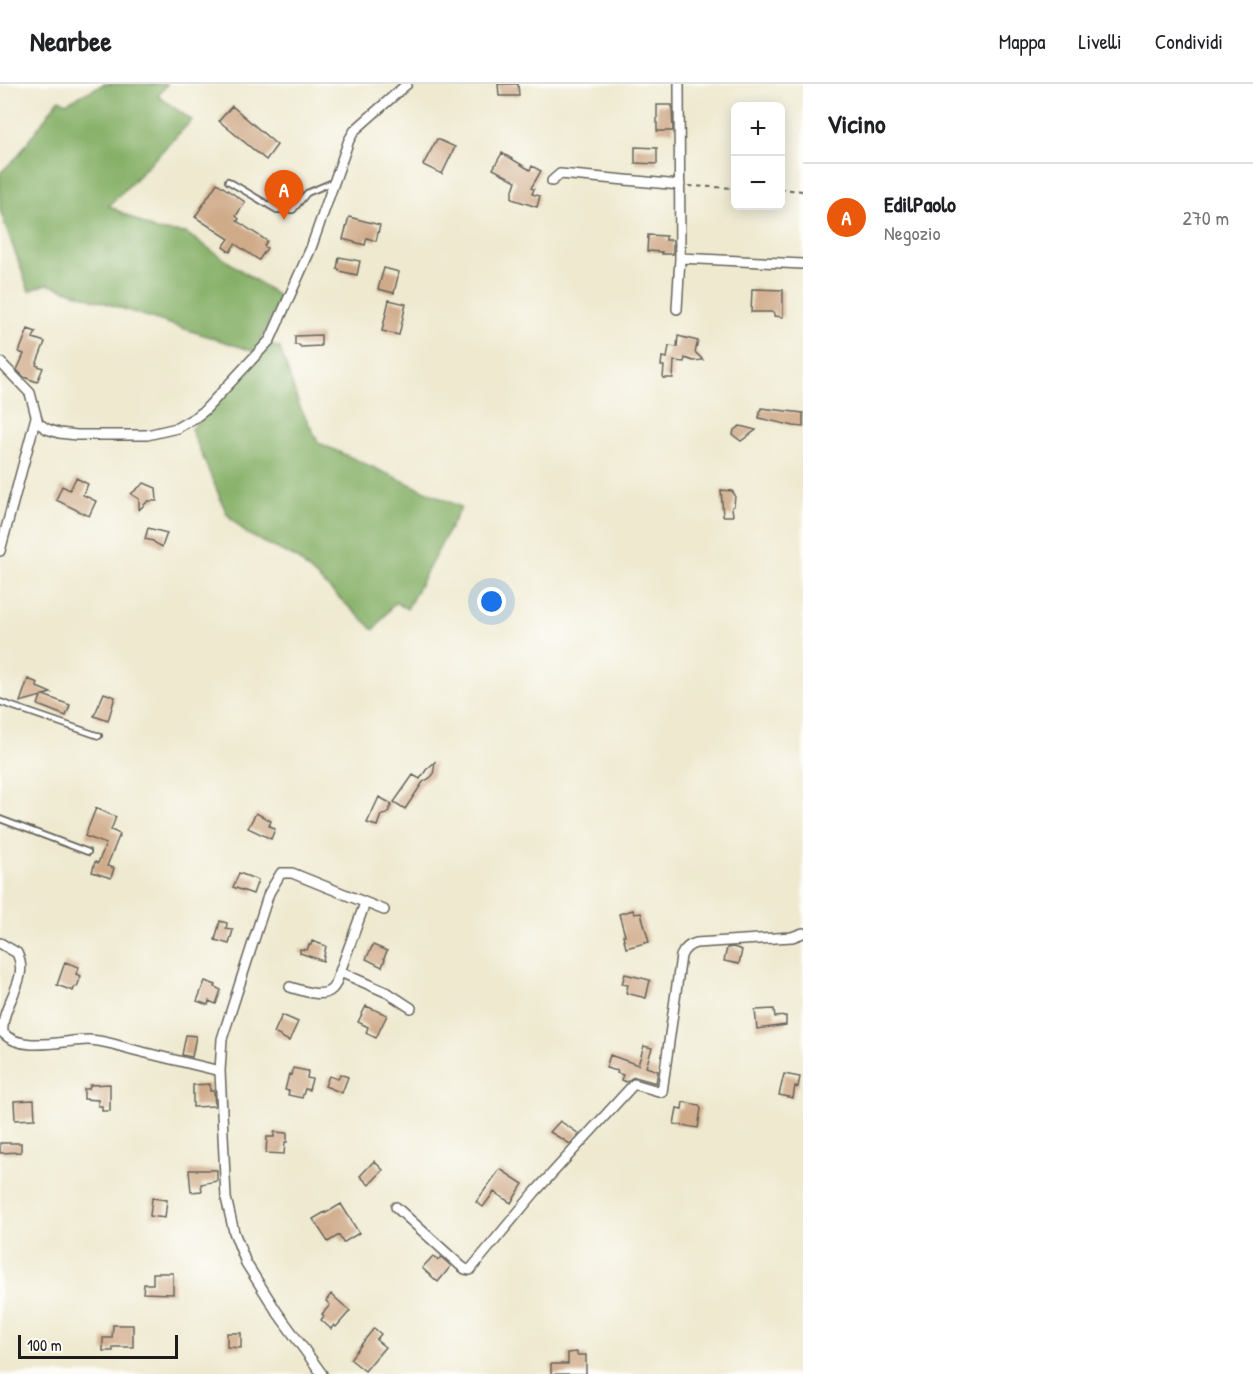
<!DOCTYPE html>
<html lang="it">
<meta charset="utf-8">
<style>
:root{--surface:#fff;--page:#f6f6f6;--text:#202124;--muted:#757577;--line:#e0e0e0;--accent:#ea580c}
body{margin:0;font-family:"Patrick Hand",sans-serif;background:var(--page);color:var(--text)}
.controls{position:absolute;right:18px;top:18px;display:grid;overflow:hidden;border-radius:9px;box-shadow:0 3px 15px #0003}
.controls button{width:54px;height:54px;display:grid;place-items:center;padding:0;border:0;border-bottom:2px solid var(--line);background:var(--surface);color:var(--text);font:30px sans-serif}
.scale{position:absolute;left:18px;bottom:15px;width:160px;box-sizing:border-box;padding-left:6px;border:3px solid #1c1c1c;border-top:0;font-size:16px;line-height:21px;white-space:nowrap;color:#1c1c1c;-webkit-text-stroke:4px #fdfcf7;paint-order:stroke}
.you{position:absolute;left:492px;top:518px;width:21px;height:21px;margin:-15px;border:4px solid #fff;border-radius:50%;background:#1a73e8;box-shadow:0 0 0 9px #1a73e833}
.badge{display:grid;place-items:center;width:39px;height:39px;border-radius:50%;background:var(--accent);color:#fff;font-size:20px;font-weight:700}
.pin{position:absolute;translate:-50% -50px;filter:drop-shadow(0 2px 3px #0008)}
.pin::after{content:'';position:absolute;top:32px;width:21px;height:18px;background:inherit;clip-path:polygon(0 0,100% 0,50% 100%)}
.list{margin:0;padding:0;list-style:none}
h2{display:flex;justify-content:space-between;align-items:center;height:78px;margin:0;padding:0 24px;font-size:26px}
h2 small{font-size:20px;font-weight:400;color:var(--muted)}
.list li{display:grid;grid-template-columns:39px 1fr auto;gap:18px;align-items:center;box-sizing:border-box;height:108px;padding:0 24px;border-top:2px solid var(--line)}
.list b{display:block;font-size:22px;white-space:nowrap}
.list p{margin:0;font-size:20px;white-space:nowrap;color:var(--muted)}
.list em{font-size:20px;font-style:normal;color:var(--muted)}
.map{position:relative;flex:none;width:803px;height:1290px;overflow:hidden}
header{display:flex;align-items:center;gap:36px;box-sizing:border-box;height:84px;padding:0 30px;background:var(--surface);border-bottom:2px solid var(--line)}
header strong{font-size:28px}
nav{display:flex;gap:33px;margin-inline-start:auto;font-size:21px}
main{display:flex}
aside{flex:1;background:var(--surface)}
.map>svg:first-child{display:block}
.forest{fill:#86b067;stroke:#516642;stroke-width:1.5}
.building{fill:#d0ab8a}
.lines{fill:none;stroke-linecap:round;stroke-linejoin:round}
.lane-casing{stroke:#66645b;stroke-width:8}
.street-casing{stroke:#66645b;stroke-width:12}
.path{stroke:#66645b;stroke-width:2;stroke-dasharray:4.5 4.5;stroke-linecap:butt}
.lane{stroke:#fff;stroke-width:4.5}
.street{stroke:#fff;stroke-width:9}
</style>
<header>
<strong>Nearbee</strong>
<nav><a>Mappa</a><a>Livelli</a><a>Condividi</a></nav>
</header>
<main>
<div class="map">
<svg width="803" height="1290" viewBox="0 0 803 1290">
<rect width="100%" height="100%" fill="#fdfcf7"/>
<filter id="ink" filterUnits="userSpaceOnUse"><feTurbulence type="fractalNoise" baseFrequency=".0167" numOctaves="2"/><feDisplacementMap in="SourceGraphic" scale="12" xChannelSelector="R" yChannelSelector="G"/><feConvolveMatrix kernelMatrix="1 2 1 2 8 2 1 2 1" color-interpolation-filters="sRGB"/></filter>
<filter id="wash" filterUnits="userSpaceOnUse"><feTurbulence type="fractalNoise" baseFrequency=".008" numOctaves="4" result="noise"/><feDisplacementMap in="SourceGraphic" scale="24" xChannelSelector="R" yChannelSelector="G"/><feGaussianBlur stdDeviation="1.35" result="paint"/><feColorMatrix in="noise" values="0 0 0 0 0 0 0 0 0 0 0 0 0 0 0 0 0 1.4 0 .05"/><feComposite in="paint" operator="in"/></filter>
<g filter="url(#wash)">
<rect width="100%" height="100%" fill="#eee9cf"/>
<path class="forest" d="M104 0H167L158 12 192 36 109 122 155 146 186 149 280 213 256 268 47 200 29 207 0 126V89L17 73 59 15 66 19Z
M271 261 280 264 299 321 319 359 461 423 407 525 395 518 374 546 296 474 247 450 227 430 191 345Z"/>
<g id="blocks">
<path class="building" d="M498 0H518L519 12H499Z
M657 21H672L673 47H657Z
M232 22 277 61 266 76 219 37Z
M437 55 455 63 442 90 423 81Z
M635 63 657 64V80L635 79Z
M502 69 530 86 532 82 541 87 531 104 534 105 532 110 540 112 537 123 512 115V109L516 97 493 85Z
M217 99 245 118 236 132 239 135 237 137 267 157 264 162 267 164 259 176 235 160 230 168 223 163 229 155 195 133Z
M349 133 380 141 376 157 367 154 365 161 343 155Z
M648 151 666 152V156H673V170H662V168L647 167Z
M339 173 360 177 357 191 339 187V185H337Z
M384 184 399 188 394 209 378 205Z
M752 205 783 206V233L774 232V228H751Z
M389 216 406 220 399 251 382 247Z
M28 245 36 248 33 254 45 258 36 281 43 284 37 298 24 293 17 286 24 270 19 268Z
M321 251V262L301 263 299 261H295V252Z
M678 252 698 257 695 268 703 276 693 277 685 274 684 278 674 277 673 294H663L664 282H661L662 273 667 274 669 262 677 263Z
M761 324 803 329V343L794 342 759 334Z
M740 342 756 346 741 357 733 351 734 346Z
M76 394 88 400 83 411 96 417 89 432 56 416 62 402 70 406Z
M144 399 156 404 157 417H148L139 426V415L131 410Z
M721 406 732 407 735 411 734 422 732 423 733 432H723Z
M148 444 167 449 162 463 155 459 153 457 145 455Z
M28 595 38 599 37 603 51 609 43 611 70 621 66 632 38 621 41 612 20 618Z
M104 609 115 613 108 637 94 632Z
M435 678 433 691 430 694 423 698 405 725 394 718 413 691 420 695 426 686Z
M379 713 392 720 387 730 381 731 377 742 367 739Z
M96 724 116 733 111 746 120 750 107 782 114 784 111 794 92 788 95 778 98 779 106 760 85 752Z
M256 729 271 737 269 742 275 745 271 755 248 744Z
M239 789 258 796 253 810 233 803Z
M633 826 634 830 641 829 649 858 626 864 623 851H625L619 830Z
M220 837 227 839 226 845 233 846 229 860 215 856Z
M312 857 326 862 323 877 300 869V865L307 866 309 861H311Z
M373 861 387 867 384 874 385 875 382 883 366 875Z
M733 863 742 866 739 880 724 877 727 864Z
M65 878 79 883 76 890 81 892 77 903 75 902 73 907 57 901Z
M625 890 650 896 646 914 626 909 628 901 622 900Z
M205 897 216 901 215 903 221 906 216 920 209 917 208 921 197 917Z
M366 922 387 931 376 954 366 949 368 943 358 938Z
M774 925 775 933 786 932V941L757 945 755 926Z
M282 931 298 938 289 957 274 949Z
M186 951 196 952 192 973 182 971Z
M644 962 652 964 646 983 658 987 656 999 635 993 632 994 626 998 621 996 623 991 617 989 618 987 606 984 610 971 638 981Z
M293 984 308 987 307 994 312 995 309 1006 305 1005 302 1014 288 1011 289 1007 285 1006 289 990 291 991Z
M340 990 348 993 342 1009 325 1002 329 992 338 995Z
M784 990 800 993 798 1003 795 1002 793 1014 779 1011Z
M110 1000V1027H102V1022H98V1016L84 1015V1005H89L90 1001Z
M210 1000V1007H214L215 1022 193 1023V1001Z
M34 1016 35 1035 15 1036 14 1017Z
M683 1018 699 1021 701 1025 698 1044 674 1040 677 1024 682 1025Z
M560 1037 579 1050 570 1060 550 1048Z
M274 1048 287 1049V1058H285L284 1070 266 1069 267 1053H274Z
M0 1059H21V1068L0 1069Z
M374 1077 383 1086 369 1101 360 1092Z
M500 1085 523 1100 511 1119 494 1108 483 1123 476 1118Z
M189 1086H217V1097L201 1100 202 1107 191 1108Z
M152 1114 167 1116 165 1134 150 1132Z
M341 1120 359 1149 343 1159 339 1151 328 1158 313 1135 325 1128 326 1129Z
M433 1172 438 1176 441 1173 451 1182 438 1198 422 1184Z
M153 1189H173V1210L143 1209 144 1200H153Z
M331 1210 350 1227 336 1243 334 1241 331 1245 321 1236 324 1232 322 1230 330 1221 326 1217Z
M113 1241H133V1263H113V1267H103V1254H112Z
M374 1244 381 1250 376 1256 385 1263 365 1287 350 1275Z
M227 1249H241V1264L227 1263Z
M577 1268V1271H586V1290H551V1280H568V1269Z"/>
</g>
</g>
<g filter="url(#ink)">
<use href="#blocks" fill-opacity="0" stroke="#66645b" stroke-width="1.5"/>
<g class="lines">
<defs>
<path id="lane" d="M228 97 277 126H293L307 109 333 98
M0 618 99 652
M0 735 88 768"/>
<path id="street" d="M552 97 560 90 680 101
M680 174 803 180
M677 225 680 174 679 0
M0 278 30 309 38 339 47 345 59 349 77 351H147L177 344 196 333 204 327 270 256 311 164 349 56 355 46 407 0
M0 467 36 333
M0 859 17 869C31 897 0 920 3 949 22 969 64 956 88 956 103 956 119 962 134 966 162 973 191 980 220 987
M340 888 388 909 411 924
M290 903C301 906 322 915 332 905 335 902 336 899 337 896L365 819
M396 1123 461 1182 465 1185 470 1186 535 1108 634 1000 662 1008 681 872C684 865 688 861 696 859L792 853 803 849
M322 1290 277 1228 246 1179 234 1148 226 1114 220 987 222 955 269 809 281 789H292L384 826"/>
</defs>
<use href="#lane" class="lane-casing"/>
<use href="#street" class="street-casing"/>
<path class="path" d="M689 102 736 104
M780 105 803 107"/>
<use href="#lane" class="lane"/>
<use href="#street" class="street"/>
</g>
</g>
</svg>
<div class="controls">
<button>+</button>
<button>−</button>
</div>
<div class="scale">100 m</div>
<div class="you"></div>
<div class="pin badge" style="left:284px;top:136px">A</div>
</div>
<aside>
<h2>Vicino<small></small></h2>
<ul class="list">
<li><span class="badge">A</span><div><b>EdilPaolo</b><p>Negozio</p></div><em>270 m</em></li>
</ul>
</aside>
</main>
